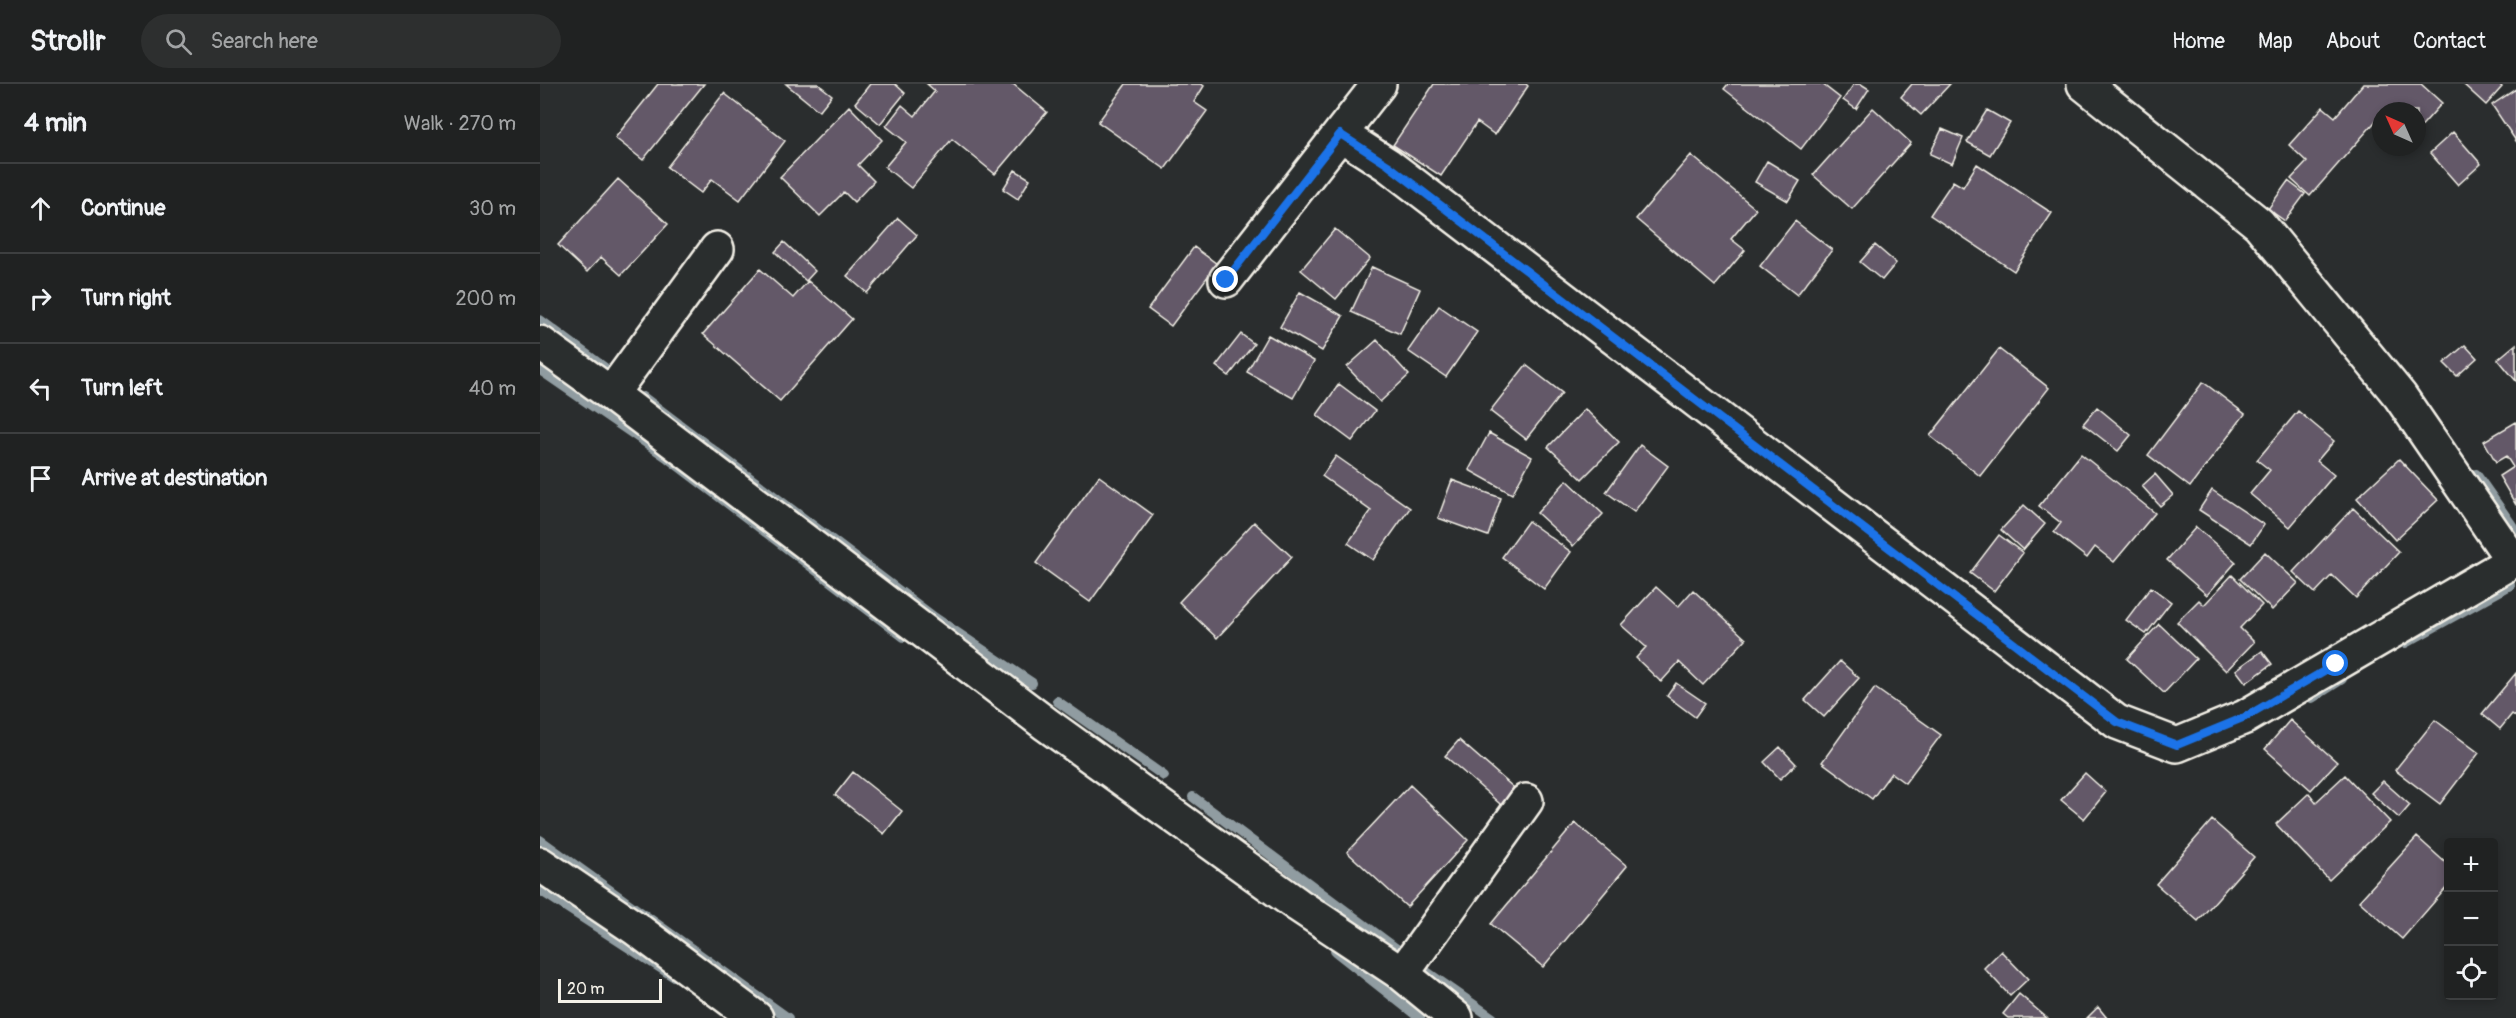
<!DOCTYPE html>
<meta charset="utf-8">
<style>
:root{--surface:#202222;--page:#2d2f2f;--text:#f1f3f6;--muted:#a2a4a5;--line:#3d3f40}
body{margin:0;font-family:Pangolin,sans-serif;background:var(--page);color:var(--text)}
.controls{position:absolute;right:18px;bottom:18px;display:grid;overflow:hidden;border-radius:6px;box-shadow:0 3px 9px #0003}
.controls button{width:54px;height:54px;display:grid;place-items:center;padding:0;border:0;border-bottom:2px solid var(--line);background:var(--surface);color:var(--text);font:30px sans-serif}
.compass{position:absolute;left:1832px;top:18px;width:54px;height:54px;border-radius:50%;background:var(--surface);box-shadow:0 3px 9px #0003;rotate:315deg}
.scale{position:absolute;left:18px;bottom:15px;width:104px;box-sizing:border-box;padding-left:6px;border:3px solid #f4f1e8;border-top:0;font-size:16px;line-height:21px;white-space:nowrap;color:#f4f1e8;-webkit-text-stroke:4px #2a2d2e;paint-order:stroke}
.stop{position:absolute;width:18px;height:18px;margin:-14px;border:4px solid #1a73e8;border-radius:50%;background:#fff}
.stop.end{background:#1a73e8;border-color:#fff;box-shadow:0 2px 6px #0008}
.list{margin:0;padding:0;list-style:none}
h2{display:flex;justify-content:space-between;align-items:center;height:78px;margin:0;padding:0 24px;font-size:26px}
h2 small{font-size:20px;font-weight:400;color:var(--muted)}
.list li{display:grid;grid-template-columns:39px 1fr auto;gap:18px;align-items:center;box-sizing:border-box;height:90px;padding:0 24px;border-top:2px solid var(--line)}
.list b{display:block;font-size:22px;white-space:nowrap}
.list em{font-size:20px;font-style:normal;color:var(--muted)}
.icon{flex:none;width:33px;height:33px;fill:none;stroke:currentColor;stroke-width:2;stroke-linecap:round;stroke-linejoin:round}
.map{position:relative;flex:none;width:1976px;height:934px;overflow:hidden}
header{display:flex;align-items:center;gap:36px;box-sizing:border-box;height:84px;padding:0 30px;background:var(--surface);border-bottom:2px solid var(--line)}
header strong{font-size:28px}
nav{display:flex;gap:33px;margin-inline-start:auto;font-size:21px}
.search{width:420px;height:54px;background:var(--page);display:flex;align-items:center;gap:15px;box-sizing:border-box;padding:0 21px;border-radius:33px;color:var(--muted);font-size:22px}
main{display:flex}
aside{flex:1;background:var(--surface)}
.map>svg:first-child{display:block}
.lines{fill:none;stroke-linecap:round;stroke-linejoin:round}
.stream{stroke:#909ca1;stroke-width:10}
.building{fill:#635867;stroke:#f4f1e8;stroke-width:1.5}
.minor-casing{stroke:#f4f1e8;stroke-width:38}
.minor{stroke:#2a2d2e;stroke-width:33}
.route{stroke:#1a73e8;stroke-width:8}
</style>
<header>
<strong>Strollr</strong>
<div class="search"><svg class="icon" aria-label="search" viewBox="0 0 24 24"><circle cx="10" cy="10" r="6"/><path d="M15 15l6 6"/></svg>Search here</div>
<nav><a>Home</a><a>Map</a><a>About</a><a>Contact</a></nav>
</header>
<main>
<aside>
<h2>4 min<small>Walk · 270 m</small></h2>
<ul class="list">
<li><svg class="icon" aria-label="ahead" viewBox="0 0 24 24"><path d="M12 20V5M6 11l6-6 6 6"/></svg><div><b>Continue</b></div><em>30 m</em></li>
<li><svg class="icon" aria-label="right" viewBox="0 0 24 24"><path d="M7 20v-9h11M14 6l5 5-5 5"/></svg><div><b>Turn right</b></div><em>200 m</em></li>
<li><svg class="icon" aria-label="left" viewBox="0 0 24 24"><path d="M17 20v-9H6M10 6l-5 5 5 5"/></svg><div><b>Turn left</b></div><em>40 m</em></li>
<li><svg class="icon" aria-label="arrive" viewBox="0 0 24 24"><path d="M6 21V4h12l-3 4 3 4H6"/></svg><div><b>Arrive at destination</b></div></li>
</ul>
</aside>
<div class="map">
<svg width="1976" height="934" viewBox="0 0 1976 934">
<rect width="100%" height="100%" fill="#2a2d2e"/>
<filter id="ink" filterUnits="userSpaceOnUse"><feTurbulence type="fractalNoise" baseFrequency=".0167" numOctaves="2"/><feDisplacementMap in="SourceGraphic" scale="12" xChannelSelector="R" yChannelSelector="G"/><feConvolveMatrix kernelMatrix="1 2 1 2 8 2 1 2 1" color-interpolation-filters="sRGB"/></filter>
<g filter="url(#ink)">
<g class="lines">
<path class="stream" d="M0 236 65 284
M0 286 128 374 364 553
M103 313 395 534 492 599
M1936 390 1976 447
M1865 559 1970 501
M1772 614 1802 595
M517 617 624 692
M653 713 858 866
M0 756 248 934
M0 806 133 892
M795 867 880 934
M884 886 953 934"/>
</g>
<path class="building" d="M118 0H164L103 76 75 54Z
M246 0H278L292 11 279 27Z
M330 0H355L365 9 340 40 315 19Z
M387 0H473L507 28 455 90 412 55 371 104 345 83 366 58 346 42 362 21 375 32 395 7Z
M586 0H661L664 2 654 18 667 27 625 85 558 38Z
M894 0H986L988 2 955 51 937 38 901 92 853 61Z
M1188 0H1282L1300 14 1261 65 1184 5Z
M1314 0H1321L1329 5 1316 25 1303 16Z
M1372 0H1410L1381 31 1361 13Z
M1823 0H1881L1902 19 1877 47V27H1841V31L1770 112 1751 95 1767 78 1749 61 1783 23 1795 33Z
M1923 0H1959L1962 3 1946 21Z
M1976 5V57L1952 21Z
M184 9 245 57 200 116 172 95 161 109 127 83Z
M309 22 342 56 318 81 334 97 314 118 304 108 280 132 240 93Z
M1333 24 1371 59 1312 125 1273 91Z
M1447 26 1470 39 1450 71 1427 58Z
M1402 45 1423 54 1412 80 1390 70Z
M1913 48 1941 80 1918 101 1890 69Z
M1151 71 1216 125 1191 155 1205 166 1175 202 1096 135Z
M1227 77 1260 97 1248 117 1215 98Z
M1437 80 1512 129 1474 187 1390 131 1413 97 1423 103Z
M475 86 490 95 478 115 463 105Z
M78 95 128 140 81 191 61 173 47 188 18 161Z
M1748 97 1765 110 1745 137 1728 125Z
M358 134 377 151 327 209 307 192Z
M1255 137 1292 166 1257 211 1220 182Z
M795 145 830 174 796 215 761 186Z
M244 158 275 187 266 197 235 168Z
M1335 161 1356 179 1342 196 1320 178Z
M654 163 677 180 631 242 608 225Z
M832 183 880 205 860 250 811 228Z
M220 185 253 214 268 197 312 235 240 317 163 250Z
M760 208 803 232 782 267 740 243Z
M899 222 937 248 906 293 868 267Z
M701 250 714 260 689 292 676 282Z
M728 251 774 277 753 314 707 288Z
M837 256 869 291 840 318 807 283Z
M1976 260V297L1958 275Z
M1925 261 1937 274 1917 292 1904 279Z
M1459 265 1509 304 1440 392 1390 352Z
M986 281 1022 309 986 355 950 327Z
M1663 298 1705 330 1650 403 1608 371Z
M799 300 835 327 812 357 777 331Z
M1557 323 1591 351 1578 367 1543 340Z
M1045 325 1079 358 1042 395 1008 363Z
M1758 327 1794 357 1777 377 1794 391 1750 443 1710 410 1730 386 1717 376Z
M1976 338V421L1959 392 1973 383 1966 372 1956 378 1944 357Z
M949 349 992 373 972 410 929 386Z
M1100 361 1128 382 1094 428 1066 408Z
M1541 370 1615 429 1574 478 1555 463 1547 474 1514 448 1521 439 1499 422Z
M796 372 870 424 833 476 808 459 831 427 782 392Z
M1859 375 1898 416 1855 456 1817 414Z
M1615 390 1633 411 1620 422 1602 402Z
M559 392 613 431 550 518 496 479Z
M912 396 961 414 948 452 898 434Z
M1027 396 1063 430 1033 462 997 429Z
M1672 406 1724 441 1711 460 1659 426Z
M1484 421 1505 440 1483 466 1461 446Z
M1813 424 1859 468 1816 514 1792 491 1775 509 1753 488Z
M988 437 1031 468 1004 505 962 473Z
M714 438 752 473 677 554 639 518Z
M1656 443 1696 478 1667 511 1627 476Z
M1459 451 1483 469 1454 507 1430 489Z
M1725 468 1758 499 1732 526 1700 495Z
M1692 491 1722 521 1700 544 1714 558 1686 587 1637 538 1659 516 1664 521Z
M1116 503 1138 523 1153 506 1206 555 1163 601 1139 578 1121 598 1096 574 1106 563 1081 541Z
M1611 503 1631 518 1606 550 1586 536Z
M1619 540 1656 575 1624 609 1587 575Z
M1722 567 1732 580 1706 599 1696 586Z
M1300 577 1319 594 1284 633 1265 616Z
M1976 589V633L1972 630 1960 645 1942 630Z
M1136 599 1165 619 1155 633 1127 612Z
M1335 604 1401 651 1365 699 1351 689 1332 715 1282 678Z
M1750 636 1797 678 1771 706 1725 665Z
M1895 636 1939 669 1900 720 1855 686Z
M919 656 981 710 967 726 905 672Z
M1240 663 1256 680 1240 695 1224 678Z
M313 688 362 727 344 750 295 711Z
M1545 689 1566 708 1544 735 1521 716Z
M1805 691 1850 738 1789 796 1736 740 1769 709 1776 718Z
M1843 697 1870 721 1859 734 1831 709Z
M870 701 928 756 867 823 807 768Z
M1672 736 1714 773 1658 837 1616 800Z
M1035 739 1087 782 1003 883 951 840Z
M1877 753 1908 781V802L1862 855 1819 817Z
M1461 867 1488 895 1470 912 1444 884Z
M1479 910 1507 934H1468L1463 930Z
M1558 923 1567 934H1547Z"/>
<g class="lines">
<defs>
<path id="minor" d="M839 0 800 50 848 81 1577 638 1637 661 1705 633 1976 475
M1544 0 1719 140 1860 312 1973 477
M686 196 800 50
M0 259 71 310 506 640 758 821 862 890 916 934
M71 310 177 165
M0 780 95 844 216 934
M862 890 986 717"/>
</defs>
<use href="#minor" class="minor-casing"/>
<use href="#minor" class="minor"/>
</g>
</g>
<g class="lines" filter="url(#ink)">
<path class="route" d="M686 196 800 50 848 81 1577 638 1637 661 1705 633 1796 580"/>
</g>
</svg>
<div class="controls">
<button>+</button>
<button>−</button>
<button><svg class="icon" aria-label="locate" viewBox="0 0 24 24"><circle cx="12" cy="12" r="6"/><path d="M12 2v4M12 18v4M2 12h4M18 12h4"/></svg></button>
</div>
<svg class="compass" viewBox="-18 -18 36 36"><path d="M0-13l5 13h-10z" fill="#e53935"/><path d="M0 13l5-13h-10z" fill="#a2a4a5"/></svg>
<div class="scale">20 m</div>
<div class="stop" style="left:1796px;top:580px"></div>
<div class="stop end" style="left:686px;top:196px"></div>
</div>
</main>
